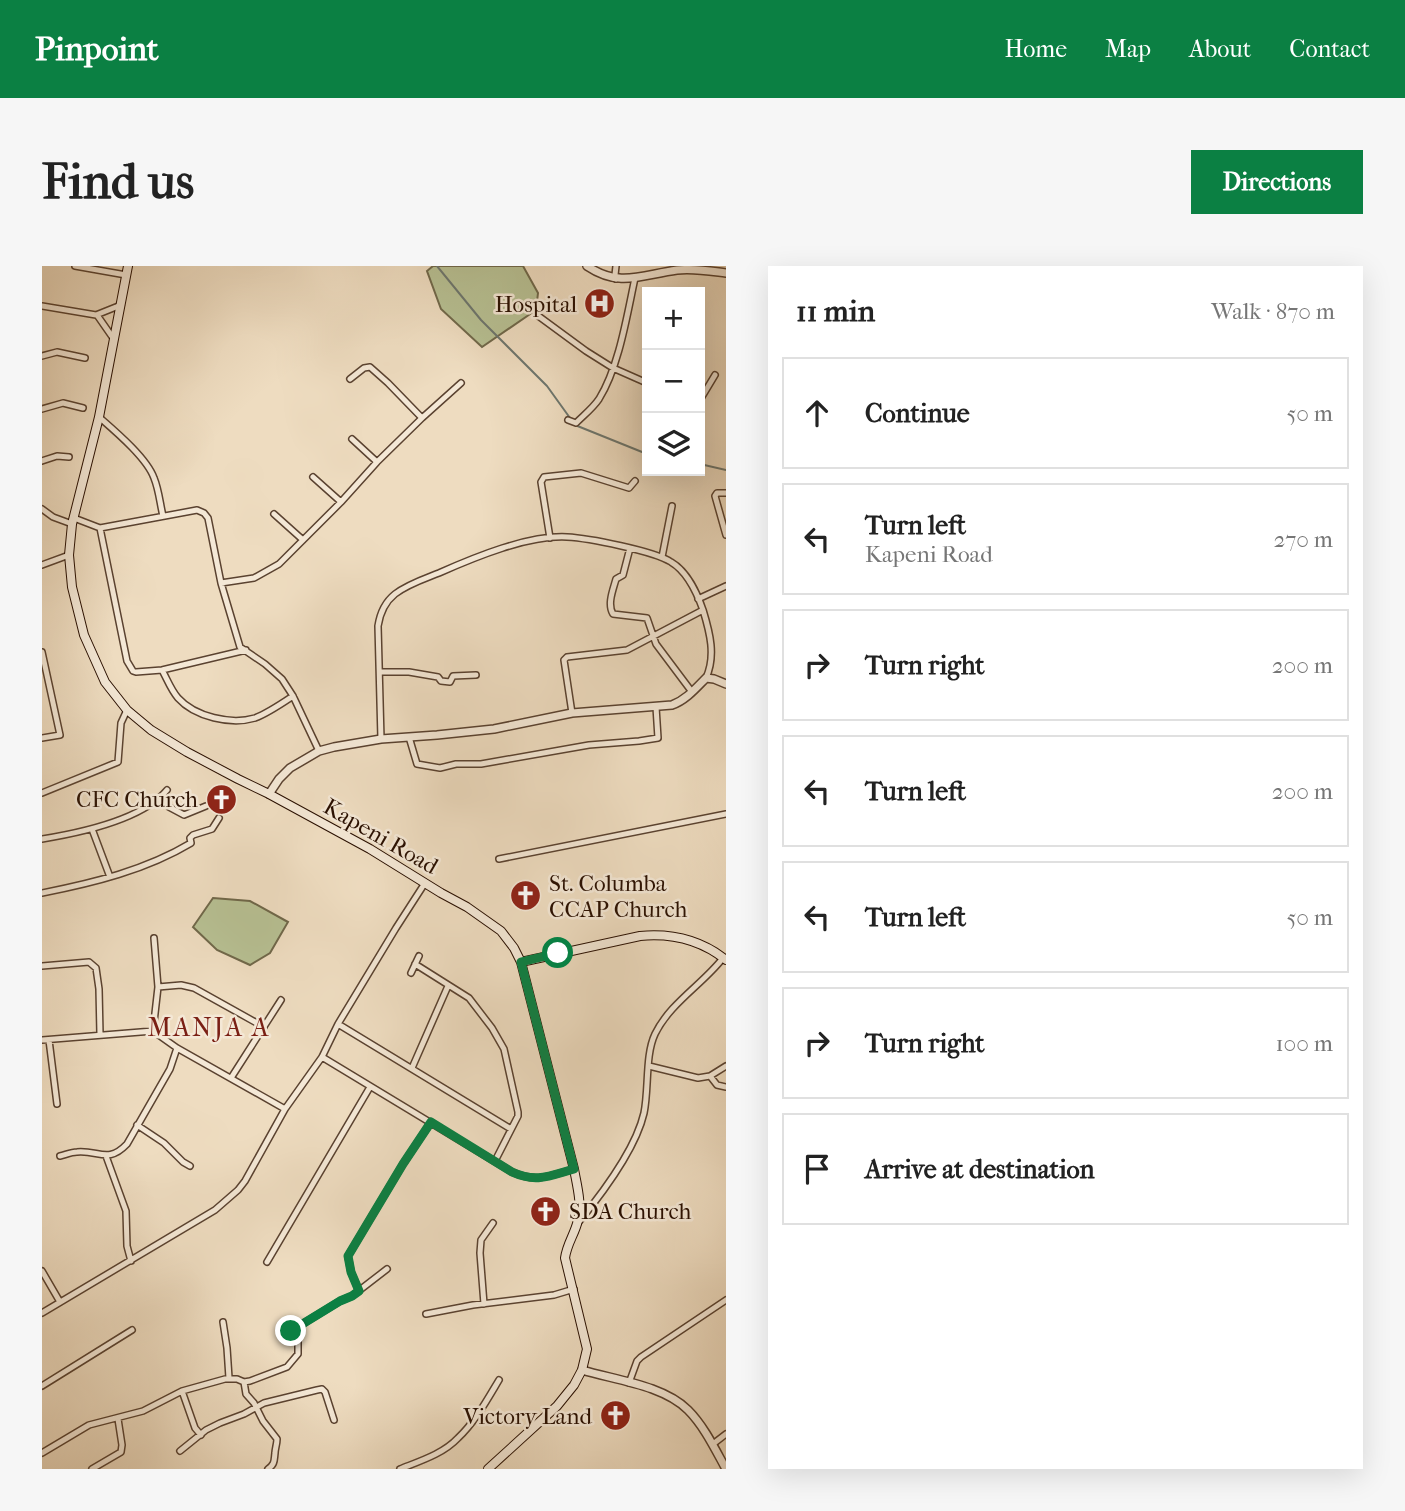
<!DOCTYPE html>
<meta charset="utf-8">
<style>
:root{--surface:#fff;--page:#f6f6f6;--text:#222;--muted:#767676;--line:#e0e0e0;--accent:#0b8043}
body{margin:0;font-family:"IM FELL French Canon",serif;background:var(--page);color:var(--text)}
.controls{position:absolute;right:21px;top:21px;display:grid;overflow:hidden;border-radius:0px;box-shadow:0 7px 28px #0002}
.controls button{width:63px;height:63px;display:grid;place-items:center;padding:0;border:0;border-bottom:2px solid var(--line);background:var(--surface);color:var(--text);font:35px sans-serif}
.stop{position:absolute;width:21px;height:21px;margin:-16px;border:5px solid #0b8043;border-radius:50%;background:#fff}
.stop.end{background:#0b8043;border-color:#fff;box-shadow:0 2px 7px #0008}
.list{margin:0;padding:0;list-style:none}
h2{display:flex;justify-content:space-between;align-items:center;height:91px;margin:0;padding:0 28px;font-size:30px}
h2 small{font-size:23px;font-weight:400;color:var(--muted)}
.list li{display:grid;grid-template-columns:46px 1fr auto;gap:21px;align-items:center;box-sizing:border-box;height:112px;margin:0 14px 14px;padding:0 14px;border:2px solid var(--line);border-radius:0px}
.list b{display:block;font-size:26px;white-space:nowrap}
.list p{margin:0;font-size:23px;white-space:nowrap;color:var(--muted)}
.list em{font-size:23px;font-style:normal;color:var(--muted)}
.icon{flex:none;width:38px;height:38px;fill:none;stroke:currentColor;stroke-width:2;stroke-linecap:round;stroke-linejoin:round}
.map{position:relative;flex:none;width:684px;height:1203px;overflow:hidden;border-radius:0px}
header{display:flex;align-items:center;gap:42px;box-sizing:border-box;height:98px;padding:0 35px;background:var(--accent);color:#fff}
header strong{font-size:33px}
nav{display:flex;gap:38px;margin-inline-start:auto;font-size:24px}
.intro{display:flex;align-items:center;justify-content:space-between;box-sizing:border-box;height:168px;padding:0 42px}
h1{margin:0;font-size:49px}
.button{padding:18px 32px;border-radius:0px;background:var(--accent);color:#fff;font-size:24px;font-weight:700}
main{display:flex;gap:42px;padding:0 42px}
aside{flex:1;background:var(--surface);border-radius:0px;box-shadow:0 7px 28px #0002}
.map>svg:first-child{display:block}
.green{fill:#b7c093;stroke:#70684a;stroke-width:2}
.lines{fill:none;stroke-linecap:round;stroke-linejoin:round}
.stream{stroke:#6d766e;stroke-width:2}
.minor-casing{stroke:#5a4230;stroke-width:8}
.tertiary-casing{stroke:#5a4230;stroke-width:10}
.secondary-casing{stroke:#290f00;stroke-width:10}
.minor{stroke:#f4e8d6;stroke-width:5}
.tertiary{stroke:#f4e8d6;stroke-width:7}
.secondary{stroke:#f4e8d6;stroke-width:8}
.route{stroke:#0b8043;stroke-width:9}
.labels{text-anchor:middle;stroke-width:5;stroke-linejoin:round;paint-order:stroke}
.poi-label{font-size:23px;fill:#290f00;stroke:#f4e8d6;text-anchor:end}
.street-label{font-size:23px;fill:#290f00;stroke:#f4e8d6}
.quarter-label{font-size:26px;letter-spacing:2px;fill:#7a1f14;stroke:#f4e8d6}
</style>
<header>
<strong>Pinpoint</strong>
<nav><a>Home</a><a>Map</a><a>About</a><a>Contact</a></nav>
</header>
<div class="intro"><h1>Find us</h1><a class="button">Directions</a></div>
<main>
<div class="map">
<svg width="684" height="1203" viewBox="0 0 684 1203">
<rect width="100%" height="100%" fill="#eedcc0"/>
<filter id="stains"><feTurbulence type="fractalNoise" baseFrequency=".00286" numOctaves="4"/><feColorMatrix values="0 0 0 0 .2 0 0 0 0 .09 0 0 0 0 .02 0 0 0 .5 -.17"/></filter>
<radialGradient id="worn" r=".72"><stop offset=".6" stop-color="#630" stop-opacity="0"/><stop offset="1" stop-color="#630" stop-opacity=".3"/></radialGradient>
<path class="green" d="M391 0H481L496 27 494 44 440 81 399 43 385 5Z
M171 632 208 635 246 656 228 687 208 699 175 684 151 661Z"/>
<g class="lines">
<path class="stream" d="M395 0 439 54 505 120 528 152
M533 159 605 188
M658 198 684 204"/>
<defs>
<path id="minor" d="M33 0 84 9
M574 0 573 9 574 13
M0 40 54 49 79 39
M55 49 71 72
M495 49 544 85 571 102 605 117
M0 90 15 86 43 92
M308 113 322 102 328 101 346 117 380 152
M658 134 673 109
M0 143 21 137 41 142
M57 151C73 165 105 192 112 212 117 224 118 238 121 250
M526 154 534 157C542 149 551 142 557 133 577 101 585 49 593 12
M310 173 335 196
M0 195 15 190 27 191
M271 211 299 236
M684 227H675L673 230 684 269
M0 243 11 251 30 258
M232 248 261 274
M32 252 58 262 155 244 162 247 166 252 179 317 198 381 223 398 240 413 251 430 277 485
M58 262 85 395 91 405 94 406 120 404 204 384
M508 272 499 216 502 211 539 207 587 222 593 215
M588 282 581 309 574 313C571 324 565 338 571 348L605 352 614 378 650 426
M620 291 630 240
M0 299 27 289
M179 317 212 312 237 298 299 236 335 196 380 152 419 117
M656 333 684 320
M0 386 18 469 0 472
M120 404C125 413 129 424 136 432 153 451 189 459 213 452 226 447 239 438 251 430
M338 406H367L396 411 399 415 408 416 411 410 434 409
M530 447 522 394 525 391 585 384 661 344
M367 471 375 498 398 502 414 498H439L547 479 597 475 616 472 614 441
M339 473 336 360C338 347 343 336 353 328 366 318 382 313 397 307 433 291 486 269 525 271 546 272 612 285 629 296 646 306 655 327 661 344 668 367 674 390 664 412
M0 527 76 496 79 457 85 444
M118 532 127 541 142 549 164 540
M50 563 68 611
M0 573C37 567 100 554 125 524
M457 593 684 548
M0 627C51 617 104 604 149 577L148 572 151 569 170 563 177 552
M373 698 427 732 450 762 462 783 476 846V850L453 895
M0 700 47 696 54 702 57 723 58 768
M369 707 377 690
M116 721 139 719 152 722 222 761
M296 758 469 863
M111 765 116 721 112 672
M0 774 111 765 135 782 243 843
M7 774 15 838
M280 791 470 906C494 917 507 910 532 903
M607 800 656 812 668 810 684 800
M370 802 406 720
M668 810 675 819 684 821
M189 812 239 734
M95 859 122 877 141 896 148 900
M18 890C23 889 29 886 35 886 57 884 66 898 85 878L128 803 135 782
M64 890 84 945 85 980 89 995
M536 957C559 929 594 882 602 847 607 823 603 789 613 768 628 737 661 718 681 692
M225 996 328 821
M0 1005 18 1036
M317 1025 309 1006 306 990 361 898 389 856
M442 1038 438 987 439 974 451 957
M0 1047 173 944 196 924 203 915 243 843 280 791 296 758 354 662 383 617
M384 1048 431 1039 512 1029 532 1023
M181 1056 185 1082 187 1112
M202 1116 204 1128 212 1137 221 1155 235 1173C235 1178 233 1183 233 1187 232 1195 233 1198 226 1203
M587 1117 595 1095 599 1091 684 1034
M0 1120 90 1064
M140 1125 153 1162 159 1169
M671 1178 684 1168
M138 1185 164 1164 178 1157 202 1148 222 1137 275 1124 280 1123 283 1126 292 1154
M0 1187 47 1159 101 1145 140 1125 183 1113H195L202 1116 208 1115 245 1101 256 1088V1076L249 1065 298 1035 310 1030 345 1003
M50 1203 79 1186 80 1179 76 1153
M358 1203C378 1195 401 1188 416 1172 433 1156 445 1134 457 1114"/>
<path id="tertiary" d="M545 0C578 22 599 9 635 4 651 2 668 5 684 7
M227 528 237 513 248 502 277 485 292 481 339 473 395 469 452 463 530 447 630 439C644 434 654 422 664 412L672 413 684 418
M540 1104C573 1114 621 1119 646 1144 662 1160 673 1183 684 1203"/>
<path id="secondary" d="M86 0 57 151 30 258 27 289 30 321 42 369 63 416 85 444 109 464 145 486 196 513 227 528 328 583 399 627 425 641 459 665 472 682 479 696 532 903C535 920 540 937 536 954 533 968 525 977 523 992L545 1083 540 1104 532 1119 515 1140 446 1203
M479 696 598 670C630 667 659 674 684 694"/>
</defs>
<use href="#minor" class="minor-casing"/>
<use href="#tertiary" class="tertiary-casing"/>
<use href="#secondary" class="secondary-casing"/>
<use href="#minor" class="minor"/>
<use href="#tertiary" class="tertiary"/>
<use href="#secondary" class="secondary"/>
</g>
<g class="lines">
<path class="route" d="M249 1065 298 1035 310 1030 317 1025 309 1006 306 990 361 898 389 856 470 906C494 917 507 910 532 903L479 696 516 687"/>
</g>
<defs>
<symbol id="hospital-disc" viewBox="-11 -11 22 22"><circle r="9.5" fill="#8f2418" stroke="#f4e8d6"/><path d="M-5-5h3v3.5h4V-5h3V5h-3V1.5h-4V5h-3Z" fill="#fff"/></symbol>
<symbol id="church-disc" viewBox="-11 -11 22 22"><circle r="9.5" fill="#8f2418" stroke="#f4e8d6"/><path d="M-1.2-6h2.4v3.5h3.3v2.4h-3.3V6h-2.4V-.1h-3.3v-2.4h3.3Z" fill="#fff"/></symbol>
</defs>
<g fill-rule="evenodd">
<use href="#hospital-disc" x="540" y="20" width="35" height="35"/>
<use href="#church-disc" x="162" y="516" width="35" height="35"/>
<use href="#church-disc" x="466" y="612" width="35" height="35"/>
<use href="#church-disc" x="486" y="928" width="35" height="35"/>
<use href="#church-disc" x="556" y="1132" width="35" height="35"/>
</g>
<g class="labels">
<g class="poi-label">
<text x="535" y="46">Hospital</text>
<text x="156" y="541">CFC Church</text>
<text x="507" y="625" text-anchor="start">St. Columba<tspan x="507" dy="26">CCAP Church</tspan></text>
<text x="527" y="953" text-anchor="start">SDA Church</text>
<text x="550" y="1158">Victory Land</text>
</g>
<g class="street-label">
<text transform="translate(339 570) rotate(30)" y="8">Kapeni Road</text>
</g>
<g class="quarter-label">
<text x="167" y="770">MANJA A</text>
</g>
</g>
<rect width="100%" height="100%" filter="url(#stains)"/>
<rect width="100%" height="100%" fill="url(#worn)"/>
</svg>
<div class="controls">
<button>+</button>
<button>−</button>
<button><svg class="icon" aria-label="layers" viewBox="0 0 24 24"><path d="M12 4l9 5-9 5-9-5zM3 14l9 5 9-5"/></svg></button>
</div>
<div class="stop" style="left:516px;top:687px"></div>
<div class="stop end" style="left:249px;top:1065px"></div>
</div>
<aside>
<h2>11 min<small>Walk · 870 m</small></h2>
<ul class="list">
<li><svg class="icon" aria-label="ahead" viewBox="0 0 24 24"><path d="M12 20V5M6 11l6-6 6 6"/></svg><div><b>Continue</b></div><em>50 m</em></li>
<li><svg class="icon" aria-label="left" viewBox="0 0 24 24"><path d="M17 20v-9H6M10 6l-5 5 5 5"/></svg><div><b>Turn left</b><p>Kapeni Road</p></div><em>270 m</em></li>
<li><svg class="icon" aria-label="right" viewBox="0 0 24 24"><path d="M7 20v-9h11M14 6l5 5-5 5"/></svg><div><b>Turn right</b></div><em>200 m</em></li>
<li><svg class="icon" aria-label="left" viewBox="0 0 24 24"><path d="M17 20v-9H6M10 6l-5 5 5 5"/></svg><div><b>Turn left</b></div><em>200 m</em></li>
<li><svg class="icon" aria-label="left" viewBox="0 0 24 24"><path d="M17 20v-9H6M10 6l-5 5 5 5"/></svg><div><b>Turn left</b></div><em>50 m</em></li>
<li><svg class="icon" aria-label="right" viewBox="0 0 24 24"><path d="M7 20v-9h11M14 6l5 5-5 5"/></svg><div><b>Turn right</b></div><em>100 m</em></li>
<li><svg class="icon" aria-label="arrive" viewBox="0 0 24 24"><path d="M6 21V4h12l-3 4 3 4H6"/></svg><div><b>Arrive at destination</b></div></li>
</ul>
</aside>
</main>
